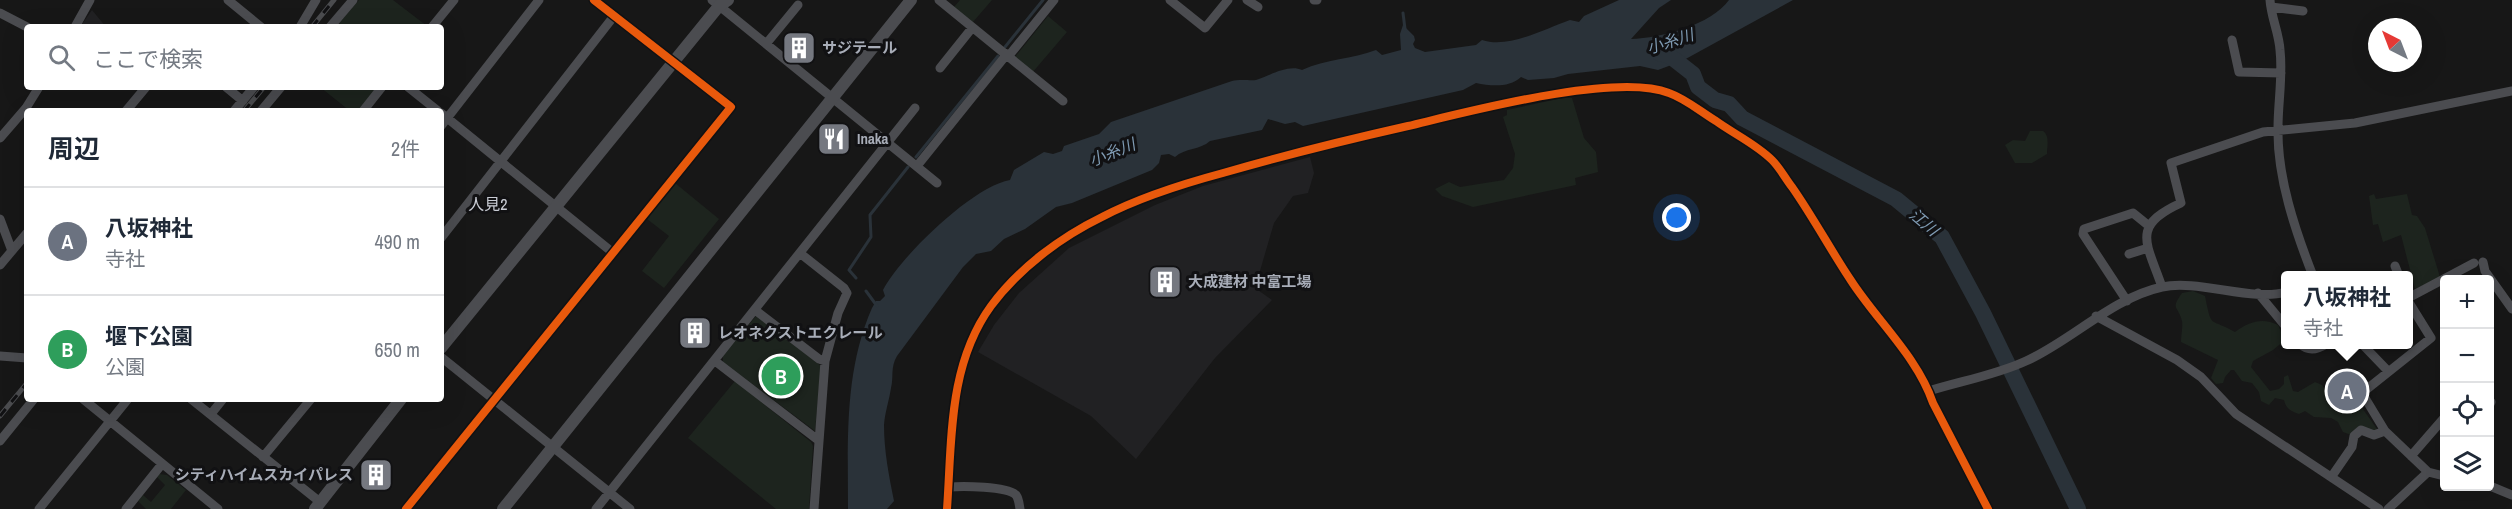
<!DOCTYPE html>
<html lang="ja">
<meta charset="utf-8">
<style>
:root{--surface:#fff;--page:#f6f6f7;--text:#1f2937;--muted:#747a83;--line:#e0e1e3;--accent:#ea580c}
body{margin:0;font-family:"Archivo Narrow","Noto Sans JP",sans-serif;background:var(--page);color:var(--text)}
.controls{position:absolute;right:18px;bottom:18px;display:grid;overflow:hidden;border-radius:6px;box-shadow:0 6px 24px #0002}
.controls button{width:54px;height:54px;display:grid;place-items:center;padding:0;border:0;border-bottom:2px solid var(--line);background:var(--surface);color:var(--text);font:30px sans-serif}
.compass{position:absolute;left:2368px;top:18px;width:54px;height:54px;border-radius:50%;background:var(--surface);box-shadow:0 6px 24px #0002;rotate:318deg}
.you{position:absolute;left:1677px;top:218px;width:21px;height:21px;margin:-15px;border:4px solid #fff;border-radius:50%;background:#1a73e8;box-shadow:0 0 0 9px #1a73e833}
.badge{display:grid;place-items:center;width:39px;height:39px;border-radius:50%;background:var(--accent);color:#fff;font-size:20px;font-weight:700}
.pin{position:absolute;translate:-50% -50%;border:3px solid #fff;box-shadow:0 2px 6px #0006}
.popup{position:absolute;left:2281px;top:271px;width:132px;height:78px;box-sizing:border-box;display:grid;place-content:center;border-radius:6px;background:var(--surface);filter:drop-shadow(0 2px 4px #0005);font-size:20px;white-space:nowrap;color:var(--muted)}
.popup b{font-size:22px;color:var(--text)}
.popup::after{content:'';position:absolute;left:50%;top:100%;margin-left:-12px;border:12px solid transparent;border-top-color:var(--surface)}
.list{margin:0;padding:0;list-style:none}
h2{display:flex;justify-content:space-between;align-items:center;height:78px;margin:0;padding:0 24px;font-size:26px}
h2 small{font-size:20px;font-weight:400;color:var(--muted)}
.list li{display:grid;grid-template-columns:39px 1fr auto;gap:18px;align-items:center;box-sizing:border-box;height:108px;padding:0 24px;border-top:2px solid var(--line)}
.list b{display:block;font-size:22px;white-space:nowrap}
.list p{margin:0;font-size:20px;white-space:nowrap;color:var(--muted)}
.list em{font-size:20px;font-style:normal;color:var(--muted)}
.icon{flex:none;width:33px;height:33px;fill:none;stroke:currentColor;stroke-width:2;stroke-linecap:round;stroke-linejoin:round}
.map{position:relative;flex:none;width:2512px;height:509px;overflow:hidden}
.search{position:absolute;background:var(--surface);box-shadow:0 6px 24px #0002;left:24px;top:24px;width:420px;height:66px;display:flex;align-items:center;gap:15px;box-sizing:border-box;padding:0 21px;border-radius:6px;color:var(--muted);font-size:22px}
.panel{position:absolute;background:var(--surface);box-shadow:0 6px 24px #0002;left:24px;top:108px;width:420px;height:294px;border-radius:6px}
.map>svg:first-child{display:block}
.built{fill:#212123}
.green{fill:#1d241e}
.water{fill:#2a3239}
.lines{fill:none;stroke-linecap:round;stroke-linejoin:round}
.stream{stroke:#2a3239;stroke-width:3}
.river{stroke:#2a3239;stroke-width:16}
.minor{stroke:#4b4c50;stroke-width:9}
.tertiary{stroke:#4b4c50;stroke-width:12}
.rail-casing{stroke:#4b4c4f;stroke-width:5}
.rail{stroke:#111113;stroke-width:3;stroke-dasharray:9;stroke-linecap:butt}
.cycleway-casing{stroke:#111113;stroke-width:11}
.cycleway{stroke:#e8590c;stroke-width:8}
.labels{text-anchor:middle;stroke-width:6;stroke-linejoin:round;paint-order:stroke}
.poi-label{font-size:15px;font-weight:bold;fill:#a8adb8;stroke:#111113;text-anchor:start}
.water-label{font-size:16px;font-style:italic;fill:#7f9bb3;stroke:#111113}
.neighbourhood-label{font-size:16px;fill:#c9ccd4;stroke:#111113}
</style>
<div class="map">
<svg width="2512" height="509" viewBox="0 0 2512 509">
<rect width="100%" height="100%" fill="#171717"/>
<path class="built" d="M92 10 106 27H80Z
M1310 157 1314 173 1308 193 1293 196 1274 223 1255 288 1272 300 1215 358 1136 459 1091 416 978 352 994 325 1019 293 1069 248 1155 205 1203 186Z"/>
<path class="green" d="M359 0H393L427 26 344 27 339 23Z
M960 0H992L973 22 954 7Z
M1048 16 1067 32 1032 73 1015 57Z
M320 87H378L358 111H350Z
M1567 97 1572 98 1584 138 1596 152 1598 172 1575 178 1576 185 1473 207 1442 196 1435 189 1449 182 1460 187 1504 180 1513 168 1515 154 1503 117 1507 115V110Z
M2030 131H2043C2050 136 2047 146 2047 154L2032 163H2015L2005 145 2013 140 2025 141Z
M675 183 719 219 664 288 642 271 669 236 647 219Z
M2374 194 2376 199 2407 194 2412 215 2417 216 2425 228 2440 277 2415 289 2401 235 2383 242 2378 224 2373 225 2369 196Z
M2193 291 2205 296C2212 330 2209 317 2235 332 2249 322 2262 317 2278 325L2285 340 2273 350 2253 361 2251 367 2270 391 2279 389 2284 384V377L2288 375 2293 391 2298 392 2315 382 2322 385 2328 394 2350 391 2355 398 2349 402 2348 407 2353 410 2360 405 2377 429 2379 436 2374 439 2362 434 2351 435 2343 432 2338 422 2331 418 2314 417 2305 411 2299 414C2291 411 2286 409 2284 400L2275 398 2269 405 2261 401 2259 392 2252 383 2242 381 2234 370H2231L2225 377 2223 383 2216 384 2211 378 2218 360 2181 342C2181 335 2183 327 2182 321 2178 305 2170 310 2182 293Z
M756 316 821 366 815 431 723 362V356Z
M735 381 811 442 813 446 809 509H776L688 438Z
M159 474 167 475 186 490 171 509H146L138 501 143 495 151 502 165 485 157 477Z"/>
<path class="water" d="M1619 0H1671L1659 8 1631 39C1661 38 1711 25 1729 0H1793L1682 61 1658 70 1640 66 1568 74 1554 78 1528 80 1521 77C1509 88 1491 86 1476 83L1463 90 1303 126 1295 122 1285 124 1268 119 1262 130 1210 141C1200 150 1185 148 1175 157L1169 154 1161 155 1159 163 1152 170 1072 203 1056 207 1025 229 1004 239 991 251 976 254 963 267 897 356C890 368 894 376 891 388 889 401 885 412 884 425 884 451 889 476 894 501L887 509H848C848 440 844 372 872 308L876 301H880L885 296 883 290C900 257 973 186 1010 180L1014 170 1044 152 1053 154 1062 151 1064 146 1099 134 1111 122 1232 81C1240 79 1252 81 1256 80 1269 76 1288 64 1302 70 1326 59 1352 59 1376 50L1382 55 1401 50 1400 34 1403 25 1414 36 1415 40 1413 44 1415 48 1425 52 1476 45 1482 40C1509 49 1544 29 1570 20L1579 22 1584 16Z"/>
<g class="lines">
<path class="stream" d="M1403 13 1405 29
M1005 47 1043 0
M916 157 998 56
M856 278 849 270 871 237 870 215 908 167
M866 291 877 306"/>
<path class="river" d="M1659 53 1670 56 1693 74 1698 87 1715 100 1729 104 1742 118 1896 199 1942 237 1983 313 2078 509"/>
<path class="minor" d="M228 0 261 27
M712 0 937 183
M939 0 1063 101
M1170 0 1205 28 1228 0
M1247 0 1258 7
M1314 0H1317
M2270 0C2271 17 2279 33 2280 50 2283 76 2278 102 2278 128 2277 177 2295 230 2313 276
M2271 7 2303 11
M0 13 27 27
M75 27 90 0
M300 27 316 0
M330 27 353 0
M432 27 454 0
M2232 40 2239 72 2281 73
M766 44 798 5
M940 68 972 28
M226 87 243 101
M408 87 438 111
M126 111 146 87
M234 111 254 87
M261 111 281 87
M363 111 382 87
M441 113 612 252
M441 126 539 0
M0 138 26 108 39 87
M917 166 1007 54 1011 53 1054 0
M0 219 12 251
M441 238 614 16
M801 254 844 288 847 293 838 313 825 361 814 509
M2129 254 2148 248
M2483 262 2485 271 2512 309
M0 265 27 233
M2395 266 2399 276
M2162 287C2147 243 2130 226 2181 203L2171 163 2263 132 2355 123 2512 91
M2258 293 2286 327
M2408 298 2474 263
M2127 301 2083 234 2084 229 2133 213 2149 226
M2408 301 2431 338 2362 393 2385 431 2428 472 2444 476
M755 310 819 359 825 361
M2096 316 2177 360 2201 377 2236 414 2379 509
M2300 344C2309 352 2317 350 2326 344
M2362 344 2388 371
M0 356 27 358
M441 357 630 509
M715 361 818 440
M1929 391C1961 381 1996 375 2026 361 2071 341 2112 298 2162 287 2198 279 2253 302 2286 292
M83 399 218 509
M191 399 320 502
M2490 404 2491 402
M211 414 223 399
M0 441 34 399
M2411 456 2444 418
M263 457 311 399
M2332 476 2352 447 2354 436 2361 430 2374 435 2385 431
M2490 486 2512 495
M949 487C962 486 1007 486 1016 495 1019 499 1019 504 1020 509
M39 509 128 399
M126 509 162 464
M406 509 731 107 594 0
M596 509 915 108
M947 509C952 440 948 365 991 306 1019 268 1061 237 1102 217 1140 197 1182 184 1223 173 1285 155 1346 140 1408 126 1467 112 1616 72 1669 93 1686 99 1701 112 1716 121 1734 134 1756 144 1772 160 1780 168 1785 178 1792 187 1813 217 1830 249 1850 279 1876 320 1917 356 1933 403L1988 509
M2388 509 2428 472"/>
<path class="tertiary" d="M441 348 719 6 728 0
M315 509 401 399
M503 509 911 0"/>
<defs>
<path id="rail" d="M312 27 334 0
M244 111 264 87
M0 416 27 383"/>
</defs>
<use href="#rail" class="rail-casing"/>
<use href="#rail" class="rail"/>
<defs>
<path id="cycleway" d="M406 509 731 107 594 0
M947 509C952 440 948 365 991 306 1019 268 1061 237 1102 217 1140 197 1182 184 1223 173 1285 155 1346 140 1408 126 1467 112 1616 72 1669 93 1686 99 1701 112 1716 121 1734 134 1756 144 1772 160 1780 168 1785 178 1792 187 1813 217 1830 249 1850 279 1876 320 1917 356 1933 403L1988 509"/>
</defs>
<use href="#cycleway" class="cycleway-casing"/>
<use href="#cycleway" class="cycleway"/>
</g>
<defs>
<symbol id="building-square" viewBox="-11 -11 22 22"><rect x="-9" y="-9" width="18" height="18" rx="4" fill="#757880" stroke="#111113"/><path d="M-4-6H4V6H1V3H-1V6H-4ZM-2.5-4.3h1.7v1.8h-1.7ZM.8-4.3h1.7v1.8H.8ZM-2.5-1h1.7V.8h-1.7ZM.8-1h1.7V.8H.8Z" fill="#fff"/></symbol>
<symbol id="restaurant-square" viewBox="-11 -11 22 22"><rect x="-9" y="-9" width="18" height="18" rx="4" fill="#757880" stroke="#111113"/><path d="M-5-6h1v4h1v-4h1v4h1v-4h1v5L-1.5 .5V6h-2V.5L-5-1ZM5-6V6H3V1.5H1.5Q1.5-4 5-6Z" fill="#fff"/></symbol>
</defs>
<g fill-rule="evenodd">
<use href="#building-square" x="780" y="29" width="38" height="38"/>
<use href="#restaurant-square" x="815" y="120" width="38" height="38"/>
<use href="#building-square" x="1146" y="263" width="38" height="38"/>
<use href="#building-square" x="676" y="314" width="38" height="38"/>
<use href="#building-square" x="357" y="456" width="38" height="38"/>
</g>
<g class="labels">
<g class="poi-label">
<text x="822" y="53">サジテール</text>
<text x="857" y="144">Inaka</text>
<text x="1188" y="287">大成建材 中富工場</text>
<text x="718" y="338">レオネクストエクレール</text>
<text x="353" y="480" text-anchor="end">シティハイムスカイパレス</text>
</g>
<g class="water-label">
<text transform="translate(1670 41) rotate(-18)" y="6">小糸川</text>
<text transform="translate(1112 152) rotate(-22)" y="6">小糸川</text>
<text transform="translate(1924 222) rotate(40)" y="6">江川</text>
</g>
<g class="neighbourhood-label">
<text x="488" y="210">人見2</text>
</g>
</g>
</svg>
<div class="controls">
<button>+</button>
<button>−</button>
<button><svg class="icon" aria-label="locate" viewBox="0 0 24 24"><circle cx="12" cy="12" r="6"/><path d="M12 2v4M12 18v4M2 12h4M18 12h4"/></svg></button>
<button><svg class="icon" aria-label="layers" viewBox="0 0 24 24"><path d="M12 4l9 5-9 5-9-5zM3 14l9 5 9-5"/></svg></button>
</div>
<svg class="compass" viewBox="-18 -18 36 36"><path d="M0-13l5 13h-10z" fill="#e53935"/><path d="M0 13l5-13h-10z" fill="#747a83"/></svg>
<div class="you"></div>
<div class="pin badge" style="left:2347px;top:391px;background:#6b7280">A</div>
<div class="popup"><b>八坂神社</b>寺社</div>
<div class="pin badge" style="left:781px;top:376px;background:#2e9e5b">B</div>
<div class="search"><svg class="icon" aria-label="search" viewBox="0 0 24 24"><circle cx="10" cy="10" r="6"/><path d="M15 15l6 6"/></svg>ここで検索</div>
<section class="panel">
<h2>周辺<small>2件</small></h2>
<ul class="list">
<li><span class="badge" style="background:#6b7280">A</span><div><b>八坂神社</b><p>寺社</p></div><em>490 m</em></li>
<li><span class="badge" style="background:#2e9e5b">B</span><div><b>堰下公園</b><p>公園</p></div><em>650 m</em></li>
</ul>
</section>
</div>
